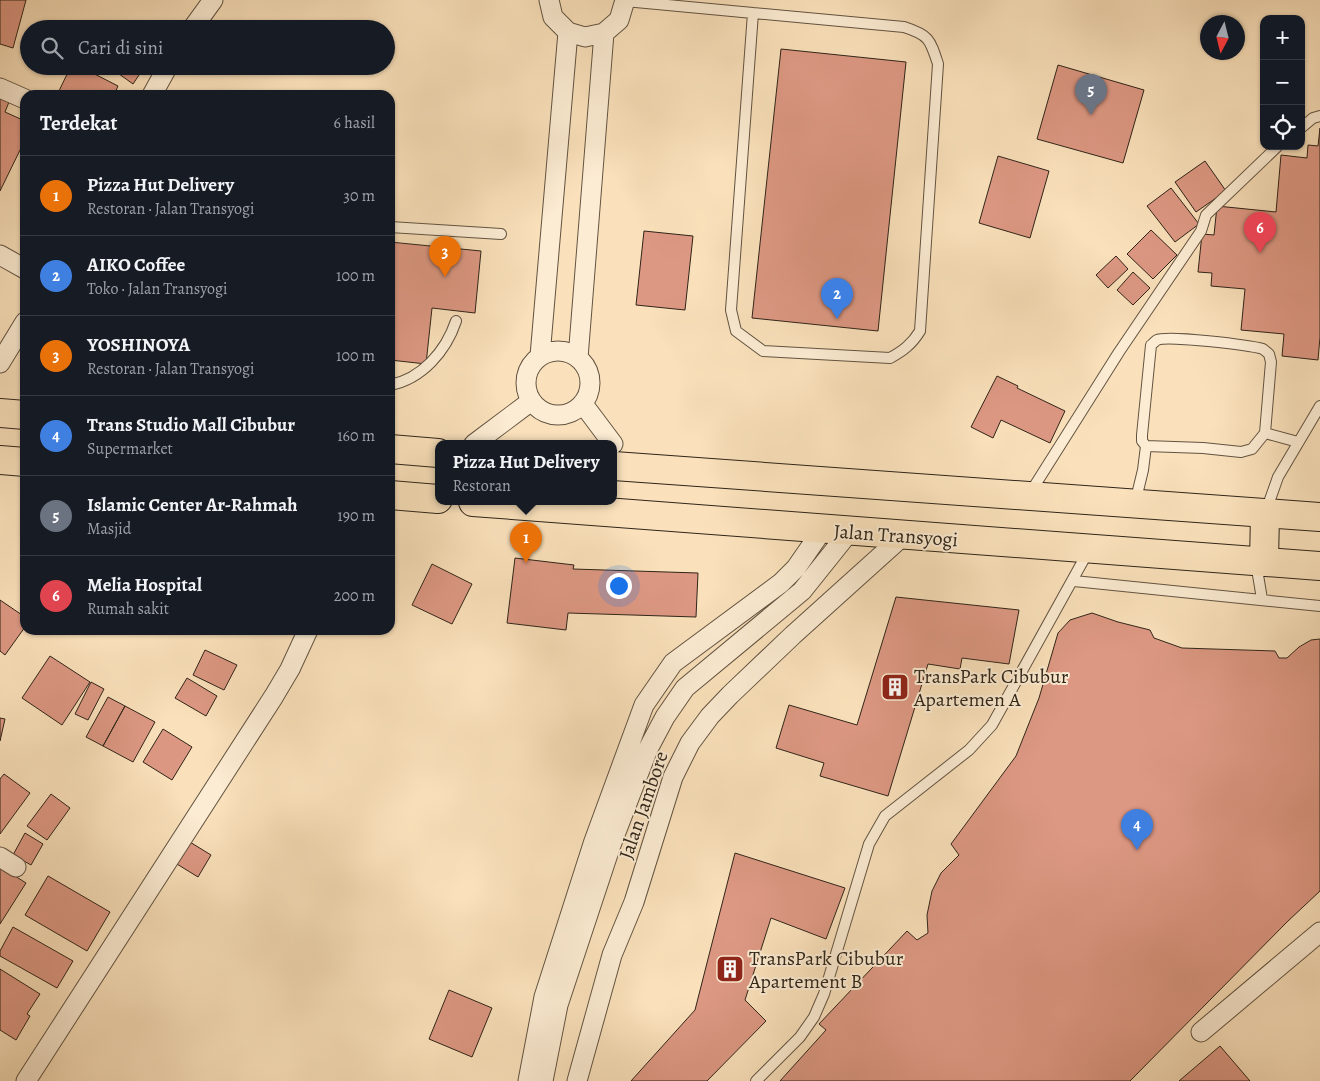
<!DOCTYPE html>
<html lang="id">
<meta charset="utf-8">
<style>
:root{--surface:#171b24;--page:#20242c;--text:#f1f3f6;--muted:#9ea1a6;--line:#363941;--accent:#c59692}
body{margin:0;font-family:Alegreya,serif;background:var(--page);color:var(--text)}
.controls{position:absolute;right:15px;top:15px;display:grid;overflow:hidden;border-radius:10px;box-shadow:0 1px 4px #0004}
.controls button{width:45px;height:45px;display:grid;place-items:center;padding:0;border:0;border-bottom:1px solid var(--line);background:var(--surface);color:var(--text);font:25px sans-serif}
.compass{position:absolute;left:1200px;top:15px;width:45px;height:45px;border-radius:50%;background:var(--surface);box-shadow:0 1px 4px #0004;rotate:187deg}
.you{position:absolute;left:618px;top:585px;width:18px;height:18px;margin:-12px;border:4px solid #fff;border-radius:50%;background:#1a73e8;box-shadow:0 0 0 8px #1a73e833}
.badge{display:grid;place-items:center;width:32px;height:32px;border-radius:50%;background:var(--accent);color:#fff;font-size:16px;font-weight:700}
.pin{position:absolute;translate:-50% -41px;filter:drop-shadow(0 1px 2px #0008)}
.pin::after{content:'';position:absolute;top:26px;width:18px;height:15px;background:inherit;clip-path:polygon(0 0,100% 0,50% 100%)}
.popup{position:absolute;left:435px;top:440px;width:182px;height:65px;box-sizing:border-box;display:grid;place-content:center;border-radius:10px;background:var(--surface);filter:drop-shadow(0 1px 4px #0005);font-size:16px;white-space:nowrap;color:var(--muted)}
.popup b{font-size:19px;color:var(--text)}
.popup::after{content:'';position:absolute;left:50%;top:100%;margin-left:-10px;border:10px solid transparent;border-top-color:var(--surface)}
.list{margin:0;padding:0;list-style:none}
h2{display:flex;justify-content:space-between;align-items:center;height:65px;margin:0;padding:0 20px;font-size:21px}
h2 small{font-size:16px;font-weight:400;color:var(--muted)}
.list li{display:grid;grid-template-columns:32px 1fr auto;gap:15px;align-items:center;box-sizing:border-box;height:80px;padding:0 20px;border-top:1px solid var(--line)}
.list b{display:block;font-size:19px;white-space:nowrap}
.list p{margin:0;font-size:16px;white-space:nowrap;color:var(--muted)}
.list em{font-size:16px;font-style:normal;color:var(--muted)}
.icon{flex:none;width:28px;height:28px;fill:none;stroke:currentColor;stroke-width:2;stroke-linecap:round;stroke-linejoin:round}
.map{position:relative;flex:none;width:1320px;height:1081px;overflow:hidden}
.search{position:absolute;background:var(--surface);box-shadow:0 1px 4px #0004;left:20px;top:20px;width:375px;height:55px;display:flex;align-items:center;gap:12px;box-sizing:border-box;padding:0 18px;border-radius:28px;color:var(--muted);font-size:19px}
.panel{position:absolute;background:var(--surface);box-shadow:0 1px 4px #0004;left:20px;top:90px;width:375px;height:545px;border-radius:15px}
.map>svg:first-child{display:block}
.building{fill:#dd9883;stroke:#2f2418}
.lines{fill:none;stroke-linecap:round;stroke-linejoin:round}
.lane-casing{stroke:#625341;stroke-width:12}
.street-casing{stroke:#625341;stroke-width:21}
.highway-casing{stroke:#2f2418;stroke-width:30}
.lane{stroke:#fcecd3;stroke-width:10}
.street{stroke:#fcecd3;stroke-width:19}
.highway{stroke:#fae1bb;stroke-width:28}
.labels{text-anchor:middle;stroke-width:4;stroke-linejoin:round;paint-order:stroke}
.street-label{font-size:20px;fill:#2f2418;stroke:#fcecd3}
.poi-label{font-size:20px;fill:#2f2418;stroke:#fcecd3;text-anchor:start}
</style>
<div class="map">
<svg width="1320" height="1081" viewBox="0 0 1320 1081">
<rect width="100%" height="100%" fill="#fae1bb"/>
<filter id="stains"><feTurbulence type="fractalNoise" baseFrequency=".004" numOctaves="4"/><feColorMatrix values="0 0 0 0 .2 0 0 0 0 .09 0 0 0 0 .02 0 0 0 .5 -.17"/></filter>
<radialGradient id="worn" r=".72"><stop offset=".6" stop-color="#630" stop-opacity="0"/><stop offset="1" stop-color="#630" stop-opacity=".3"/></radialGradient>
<path class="building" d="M0 0H26L13 48 0 44Z
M115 24 122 29H111Z
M781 49 906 62 878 331 752 318Z
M1058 65 1144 90 1123 163 1037 139Z
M71 66H79L118 86 114 95H57Z
M108 66H145L133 84Z
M0 98 9 102 5 112 25 121V140L0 191Z
M1320 128V337L1318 360 1282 356 1284 334 1241 330 1245 289 1211 286 1212 273 1198 272 1202 234 1214 235 1217 206 1276 212 1281 155 1307 158 1308 145 1318 146Z
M998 156 1049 171 1030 238 979 223Z
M1205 161 1226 191 1196 212 1175 182Z
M1171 188 1199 224 1175 242 1147 206Z
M1151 230 1177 255 1153 279 1127 254Z
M644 231 693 236 685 310 636 305Z
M390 242 481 251 475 313 432 308 426 364 390 360Z
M1116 256 1128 269 1108 288 1096 275Z
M1133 272 1150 288 1133 305 1117 290Z
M997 376 1018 386 1017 388 1065 411 1050 443 1001 420 993 438 971 427Z
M515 558 574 565 573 569 698 573 696 617 568 613 566 630 507 623Z
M432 564 472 584 452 624 412 605Z
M896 597 1019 610 1009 664 962 658 960 669 928 664 888 796 820 776 824 763 776 748 789 705 857 725Z
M0 600 25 617V627L5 655 0 651Z
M1092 613 1118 622 1150 630 1154 638 1182 648 1275 651 1279 658H1287L1299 647 1311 640 1320 639V891L1287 922 1130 1081H780L826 1030 819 1024 907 931 917 940 928 933 927 915 932 891 941 873 959 855 951 844 1016 756 1039 698 1058 633 1070 620Z
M141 630H167L166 633Z
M205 650 237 665 224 690 193 675Z
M50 656 90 682 62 725 22 698Z
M187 678 217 696 206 716 175 698Z
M91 682 104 689 88 720 75 714Z
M108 697 125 706 103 746 86 737Z
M125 706 155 722 133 762 103 746Z
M0 718 5 719 0 741Z
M163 729 192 747 172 780 143 762Z
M4 774 30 793 0 834V779Z
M51 794 70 808 47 840 27 826Z
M25 833 43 844 31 865 13 855Z
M185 839 211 855 198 877 172 861Z
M735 853 845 888 826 939 771 918 745 1000 766 1021 707 1081H631L695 1010Z
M1 867 26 883 0 924V868Z
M48 876 110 912 87 951 25 915Z
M13 927 73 961 57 988 0 956V951Z
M0 969 40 994 27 1014 30 1016 16 1040 0 1030Z
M449 990 492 1008 472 1057 429 1039Z
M1220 1046 1250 1081H1179Z"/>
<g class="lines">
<defs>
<path id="lane" d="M625 1 753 13
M753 13 904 27C929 35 930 39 938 64L920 331C912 344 903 351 890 358L763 351 736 331 731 310Z
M1301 128 1313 118 1320 116
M390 227 501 234
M390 385C422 379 446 351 456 321
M1265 433 1271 362 1269 354 1263 349C1249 345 1167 335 1157 340 1155 341 1153 344 1151 345L1142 435V441L1146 446 1203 448 1241 452 1252 449 1265 433 1298 442
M1030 493 1119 352 1201 231 1206 215 1278 146
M1135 503 1143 470 1146 446
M1266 511 1278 477 1320 406
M1256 563 1262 599
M1074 581 1320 606
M756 1081 800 1037 814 1017 824 994 869 844 885 816 969 750 992 725 1089 550"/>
<path id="street" d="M549 0 553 17 568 32 585 37 604 33 619 20 625 0
M192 29 213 0
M0 88 25 99
M152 95 168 66
M0 255 25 269
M526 383a32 32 0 1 1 64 0a32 32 0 1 1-64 0Z
M540 356 568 32
M578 358 604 33
M0 363 25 322
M583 404 613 444
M474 444 530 402
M0 857 16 867
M1201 1032 1320 932
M26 1081 274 696 290 669 308 630
M528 1081 544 997 594 841 644 705 673 663 781 583 796 568 823 529
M543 1081 558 1005 611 845 648 749 665 717 685 688 802 591 850 531
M577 1081 612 955 634 902 673 777 690 743 710 716 730 695 793 635 904 535"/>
<path id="highway" d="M0 413 25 415
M390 449 438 453
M0 460 25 462
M614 466 1320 517
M390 495 438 499
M473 502 1320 566
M1264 562 1265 513"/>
</defs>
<use href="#lane" class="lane-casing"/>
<use href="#street" class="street-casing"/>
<use href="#highway" class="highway-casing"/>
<use href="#lane" class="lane"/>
<use href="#street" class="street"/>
<use href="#highway" class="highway"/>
</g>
<defs>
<symbol id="building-square" viewBox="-11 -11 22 22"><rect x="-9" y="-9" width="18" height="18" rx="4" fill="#8f2418" stroke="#fcecd3"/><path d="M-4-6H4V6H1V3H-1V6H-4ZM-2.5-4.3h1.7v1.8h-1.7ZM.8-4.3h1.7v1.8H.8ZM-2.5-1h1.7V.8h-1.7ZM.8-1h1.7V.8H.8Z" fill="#fff"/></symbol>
</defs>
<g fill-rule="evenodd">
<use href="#building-square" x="879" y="671" width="32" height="32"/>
<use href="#building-square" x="714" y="953" width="32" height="32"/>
</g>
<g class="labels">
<g class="street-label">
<text transform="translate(896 535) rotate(4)" y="7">Jalan Transyogi</text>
<text transform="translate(643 805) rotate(-71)" y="7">Jalan Jambore</text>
</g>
<g class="poi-label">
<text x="914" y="683">TransPark Cibubur<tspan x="914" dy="23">Apartemen A</tspan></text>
<text x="749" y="965">TransPark Cibubur<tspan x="749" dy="23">Apartement B</tspan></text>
</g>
</g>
<rect width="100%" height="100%" filter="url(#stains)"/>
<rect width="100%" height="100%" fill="url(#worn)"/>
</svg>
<div class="controls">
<button>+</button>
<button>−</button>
<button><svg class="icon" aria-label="locate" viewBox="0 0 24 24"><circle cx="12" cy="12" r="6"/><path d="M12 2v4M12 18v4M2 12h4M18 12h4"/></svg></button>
</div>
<svg class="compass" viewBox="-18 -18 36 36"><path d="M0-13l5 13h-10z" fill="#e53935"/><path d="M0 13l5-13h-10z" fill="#9ea1a6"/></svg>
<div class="you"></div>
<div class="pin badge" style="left:526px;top:563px;background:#e8710a">1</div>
<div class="popup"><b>Pizza Hut Delivery</b>Restoran</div>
<div class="pin badge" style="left:837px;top:319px;background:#3f7fe0">2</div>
<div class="pin badge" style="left:445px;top:277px;background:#e8710a">3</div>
<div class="pin badge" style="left:1137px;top:850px;background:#3f7fe0">4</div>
<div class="pin badge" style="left:1091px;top:115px;background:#6b7280">5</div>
<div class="pin badge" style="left:1260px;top:253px;background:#e0444e">6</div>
<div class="search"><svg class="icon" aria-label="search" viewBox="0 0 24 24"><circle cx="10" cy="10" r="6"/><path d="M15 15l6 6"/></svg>Cari di sini</div>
<section class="panel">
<h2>Terdekat<small>6 hasil</small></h2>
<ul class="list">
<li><span class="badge" style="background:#e8710a">1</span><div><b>Pizza Hut Delivery</b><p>Restoran · Jalan Transyogi</p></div><em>30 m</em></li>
<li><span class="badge" style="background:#3f7fe0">2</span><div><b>AIKO Coffee</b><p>Toko · Jalan Transyogi</p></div><em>100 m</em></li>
<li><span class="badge" style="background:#e8710a">3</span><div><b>YOSHINOYA</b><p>Restoran · Jalan Transyogi</p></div><em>100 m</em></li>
<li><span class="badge" style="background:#3f7fe0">4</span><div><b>Trans Studio Mall Cibubur</b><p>Supermarket</p></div><em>160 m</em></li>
<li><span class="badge" style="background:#6b7280">5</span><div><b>Islamic Center Ar-Rahmah</b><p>Masjid</p></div><em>190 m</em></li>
<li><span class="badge" style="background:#e0444e">6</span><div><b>Melia Hospital</b><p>Rumah sakit</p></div><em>200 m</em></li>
</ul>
</section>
</div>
